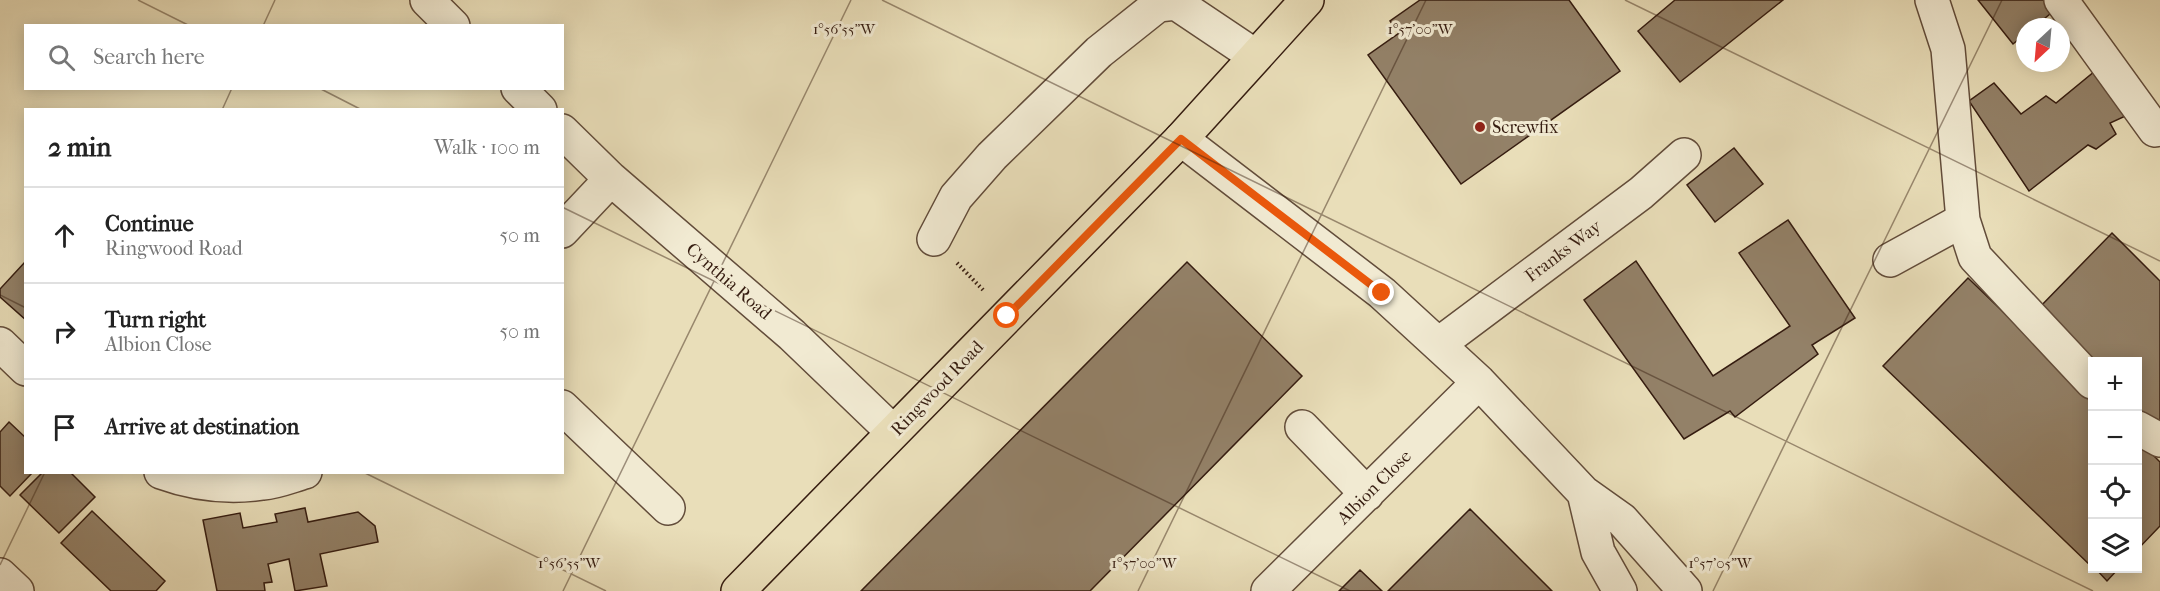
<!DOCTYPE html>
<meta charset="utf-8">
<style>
:root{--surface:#fff;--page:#f6f6f6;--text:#222;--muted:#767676;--line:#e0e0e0}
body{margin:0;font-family:"IM FELL French Canon",serif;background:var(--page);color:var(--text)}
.controls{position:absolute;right:18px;bottom:18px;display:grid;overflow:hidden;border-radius:0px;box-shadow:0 3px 15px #0003}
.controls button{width:54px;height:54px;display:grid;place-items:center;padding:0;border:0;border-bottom:2px solid var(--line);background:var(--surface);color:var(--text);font:30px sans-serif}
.compass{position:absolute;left:2016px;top:18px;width:54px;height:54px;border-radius:50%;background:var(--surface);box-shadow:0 3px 15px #0003;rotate:206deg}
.stop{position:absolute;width:18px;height:18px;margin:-14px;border:4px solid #ea580c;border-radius:50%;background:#fff}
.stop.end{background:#ea580c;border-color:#fff;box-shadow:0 2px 6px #0008}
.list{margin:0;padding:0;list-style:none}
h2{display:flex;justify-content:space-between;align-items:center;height:78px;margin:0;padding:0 24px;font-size:26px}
h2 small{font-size:20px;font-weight:400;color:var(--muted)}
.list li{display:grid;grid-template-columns:39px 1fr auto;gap:18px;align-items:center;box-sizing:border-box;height:96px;padding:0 24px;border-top:2px solid var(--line)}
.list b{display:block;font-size:22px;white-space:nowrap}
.list p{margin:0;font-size:20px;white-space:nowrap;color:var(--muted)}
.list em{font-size:20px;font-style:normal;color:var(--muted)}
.icon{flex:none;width:33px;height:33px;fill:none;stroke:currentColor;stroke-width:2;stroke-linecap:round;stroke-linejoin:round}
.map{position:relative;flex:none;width:2160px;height:591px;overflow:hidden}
.search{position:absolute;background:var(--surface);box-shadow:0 3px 15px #0003;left:24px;top:24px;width:540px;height:66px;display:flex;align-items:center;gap:15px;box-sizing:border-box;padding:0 21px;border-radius:0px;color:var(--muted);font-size:22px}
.panel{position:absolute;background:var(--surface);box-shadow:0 3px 15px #0003;left:24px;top:108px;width:540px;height:366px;border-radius:0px}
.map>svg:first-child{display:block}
.building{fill:#938168;stroke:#351c10;stroke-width:1.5}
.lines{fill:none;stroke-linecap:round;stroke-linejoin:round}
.minor-casing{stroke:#624c3a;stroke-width:36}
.major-casing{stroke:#351c10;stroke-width:36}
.path{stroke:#351c10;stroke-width:4;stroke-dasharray:1.5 3;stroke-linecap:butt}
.minor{stroke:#f1ead2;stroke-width:33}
.major{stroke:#e9deb9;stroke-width:33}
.route{stroke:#ea580c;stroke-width:8}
.ticks{fill:none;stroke:#351c10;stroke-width:1.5;stroke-opacity:0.45}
.poi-dot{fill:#8f2418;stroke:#f1ead2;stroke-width:2}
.labels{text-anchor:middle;stroke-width:6;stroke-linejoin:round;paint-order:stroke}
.poi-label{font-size:18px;fill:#351c10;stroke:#f1ead2;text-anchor:start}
.street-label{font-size:18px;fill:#351c10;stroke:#f1ead2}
.ticks-label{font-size:15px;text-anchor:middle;fill:#351c10;stroke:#f1ead2;stroke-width:6;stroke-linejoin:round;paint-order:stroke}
</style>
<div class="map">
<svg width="2160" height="591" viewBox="0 0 2160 591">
<rect width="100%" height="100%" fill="#e9deb9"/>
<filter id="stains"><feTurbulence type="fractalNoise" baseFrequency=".00333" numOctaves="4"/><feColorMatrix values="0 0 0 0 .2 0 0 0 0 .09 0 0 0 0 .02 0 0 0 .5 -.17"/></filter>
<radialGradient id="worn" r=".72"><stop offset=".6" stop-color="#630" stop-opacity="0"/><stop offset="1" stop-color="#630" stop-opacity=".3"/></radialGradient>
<path class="building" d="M1420 0H1569L1620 71 1461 184 1368 55 1399 33 1390 21Z
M1675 0H1783L1680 82 1638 31Z
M1978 0H2047L2055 10 2034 27H2025V34L2013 44Z
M2095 71 2132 113 2110 123 2116 134 2096 149 2088 145 2029 191 1969 101 1994 83 2021 114 2046 96 2056 103Z
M1734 148 1763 184 1715 222 1687 185Z
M1788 220 1855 318 1812 345 1818 354 1735 417 1730 411 1684 439 1584 300 1636 261 1713 376 1790 326 1739 253Z
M2112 233 2160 281V430L2138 408V362H2092L2037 310Z
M25 262H26V320L0 297V289Z
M1187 262 1302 376 1090 591H861Z
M1968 278 2092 397V567L1883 366Z
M9 422 26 438V472H33L10 496 0 486V432Z
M2138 440 2160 462V526L2138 549Z
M43 472H70L95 497 59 533 20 495Z
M305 508 308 522 358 512 375 526 378 542 320 554 327 586 295 591 289 559 268 564 272 582 264 583 265 591H217L203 520 240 513 243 528 277 522 275 514Z
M1470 509 1552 591H1388Z
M92 511 165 581 156 591H111L61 543Z
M2095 568H2119L2107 581Z
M1360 570 1382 591H1339Z"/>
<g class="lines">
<defs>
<path id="minor" d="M427 0 453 26
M1932 0 1948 49 1963 220 1975 257 2092 382
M2061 0 2155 130
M518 88 540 110
M562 131 611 179 792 335 893 432
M1181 139 1382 293 1479 382 1584 493 1598 552 1620 591
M562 231 611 179
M934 239 956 197 992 156 1099 52 1158 5 1176 3 1255 56
M1890 260 1963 220
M0 344 26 369
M1439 344 1641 193 1684 155
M562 407 668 508
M1302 427 1367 494
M2138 428 2160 440
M161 472C194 484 229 488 263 483 277 482 291 476 305 472
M1584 493 1622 520 1685 591
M0 575 17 591
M1268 591 1479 382"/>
<path id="major" d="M738 591 1181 139 1307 0"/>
</defs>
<use href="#minor" class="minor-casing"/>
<use href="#major" class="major-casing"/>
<path class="path" d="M957 263 985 292"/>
<use href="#minor" class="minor"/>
<use href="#major" class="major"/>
</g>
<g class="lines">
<path class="route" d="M1007 316 1181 139 1382 293"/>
</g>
<path class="ticks" d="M138 0 190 26M882 0 2093 591M1625 0 2160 261M263 26 275 0M319 88 362 110M222 110 232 88M562 207 1350 591M0 295 26 308M363 472 606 591M0 565 45 472M563 591 851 0M1138 591 1426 0M1713 591 2002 0"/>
<circle class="poi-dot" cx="1480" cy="127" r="6"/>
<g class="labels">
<g class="poi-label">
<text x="1492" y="133">Screwfix</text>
</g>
<g class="street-label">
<text transform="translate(1563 251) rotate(-37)" y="6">Franks Way</text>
<text transform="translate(729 281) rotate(41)" y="6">Cynthia Road</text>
<text transform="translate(937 388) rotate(-46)" y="6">Ringwood Road</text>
<text transform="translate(1374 487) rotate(-45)" y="6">Albion Close</text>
</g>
</g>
<g class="ticks-label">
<text x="844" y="34">1°56'55"W</text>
<text x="1420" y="34">1°57'00"W</text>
<text x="569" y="568">1°56'55"W</text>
<text x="1144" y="568">1°57'00"W</text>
<text x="1720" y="568">1°57'05"W</text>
</g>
<rect width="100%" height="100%" filter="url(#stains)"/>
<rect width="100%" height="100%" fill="url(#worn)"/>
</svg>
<div class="controls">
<button>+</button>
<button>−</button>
<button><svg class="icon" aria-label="locate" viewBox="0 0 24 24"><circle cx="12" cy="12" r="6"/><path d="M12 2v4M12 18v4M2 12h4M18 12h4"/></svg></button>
<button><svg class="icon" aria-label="layers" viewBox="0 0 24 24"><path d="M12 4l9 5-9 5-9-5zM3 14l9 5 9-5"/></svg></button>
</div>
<svg class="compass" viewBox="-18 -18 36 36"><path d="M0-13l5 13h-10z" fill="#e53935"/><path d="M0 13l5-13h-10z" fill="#767676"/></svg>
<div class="stop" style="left:1007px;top:316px"></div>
<div class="stop end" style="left:1382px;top:293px"></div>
<div class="search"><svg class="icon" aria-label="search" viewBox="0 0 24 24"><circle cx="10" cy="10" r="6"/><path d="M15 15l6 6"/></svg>Search here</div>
<section class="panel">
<h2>2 min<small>Walk · 100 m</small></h2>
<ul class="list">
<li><svg class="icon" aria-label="ahead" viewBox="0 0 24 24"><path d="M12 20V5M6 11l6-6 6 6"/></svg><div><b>Continue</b><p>Ringwood Road</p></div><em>50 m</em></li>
<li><svg class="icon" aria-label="right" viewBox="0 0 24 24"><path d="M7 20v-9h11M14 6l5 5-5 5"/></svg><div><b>Turn right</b><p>Albion Close</p></div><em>50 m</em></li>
<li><svg class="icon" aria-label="arrive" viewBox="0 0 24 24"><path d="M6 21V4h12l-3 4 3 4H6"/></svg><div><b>Arrive at destination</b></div></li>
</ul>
</section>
</div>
